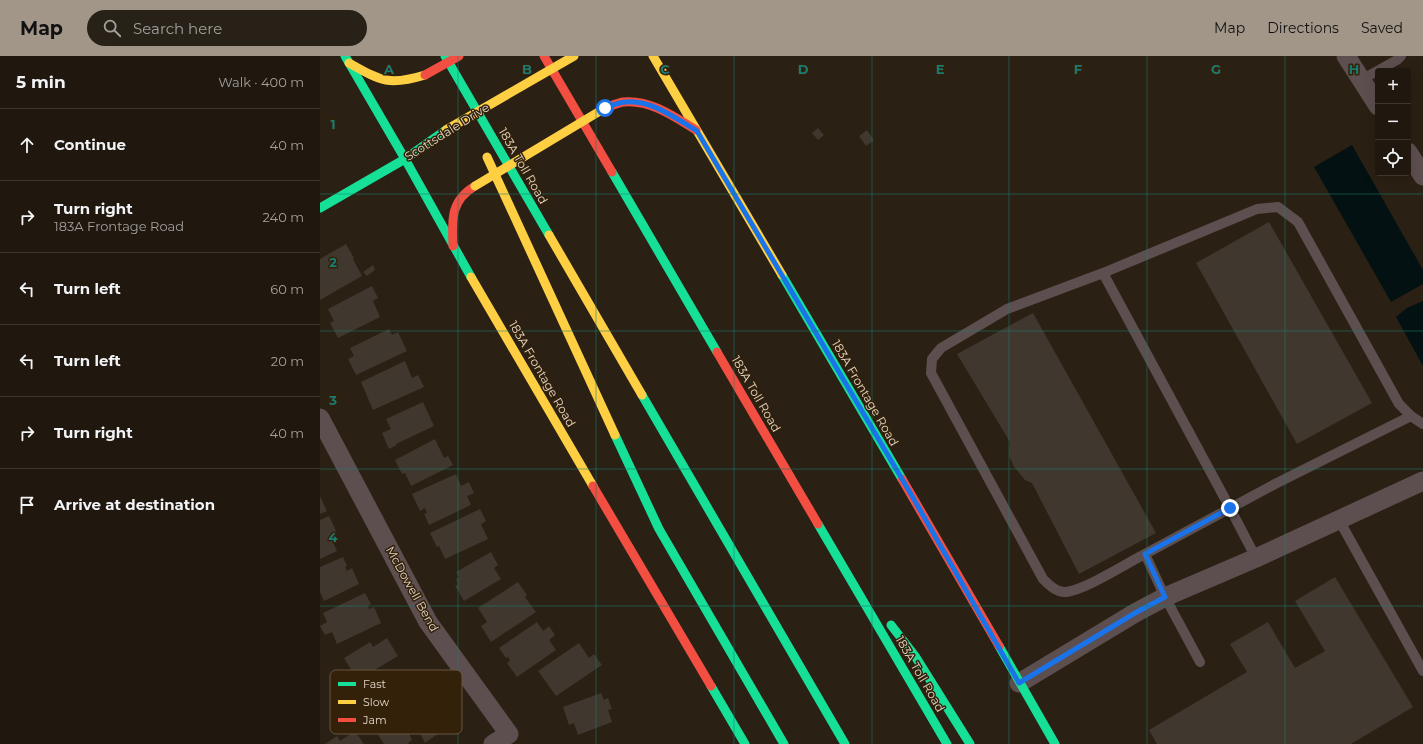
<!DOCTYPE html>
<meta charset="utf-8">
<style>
:root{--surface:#20180e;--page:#282117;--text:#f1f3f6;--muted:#a2a09e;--line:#3d372e;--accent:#a29689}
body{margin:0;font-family:Montserrat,sans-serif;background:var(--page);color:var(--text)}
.controls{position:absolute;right:12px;top:12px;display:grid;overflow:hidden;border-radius:4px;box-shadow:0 4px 16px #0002}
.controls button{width:36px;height:36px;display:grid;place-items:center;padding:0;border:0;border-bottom:1px solid var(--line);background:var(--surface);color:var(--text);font:20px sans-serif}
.stop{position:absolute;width:12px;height:12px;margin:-9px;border:3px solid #1a73e8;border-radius:50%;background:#fff}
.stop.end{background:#1a73e8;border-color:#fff;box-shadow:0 1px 4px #0008}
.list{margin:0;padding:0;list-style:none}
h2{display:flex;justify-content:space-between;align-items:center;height:52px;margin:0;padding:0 16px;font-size:17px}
h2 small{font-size:13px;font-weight:400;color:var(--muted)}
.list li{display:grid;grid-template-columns:26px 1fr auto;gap:12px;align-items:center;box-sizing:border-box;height:72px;padding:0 16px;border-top:1px solid var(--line)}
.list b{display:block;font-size:15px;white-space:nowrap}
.list p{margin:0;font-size:13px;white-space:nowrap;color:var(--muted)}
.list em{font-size:13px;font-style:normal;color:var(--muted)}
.icon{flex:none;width:22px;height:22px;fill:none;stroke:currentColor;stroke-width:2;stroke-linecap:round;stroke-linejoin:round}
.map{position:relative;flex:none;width:1103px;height:688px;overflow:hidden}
header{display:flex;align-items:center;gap:24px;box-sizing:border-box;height:56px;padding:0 20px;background:var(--accent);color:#111}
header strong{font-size:19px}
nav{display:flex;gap:22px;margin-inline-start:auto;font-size:14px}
.search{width:280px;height:36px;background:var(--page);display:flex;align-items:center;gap:10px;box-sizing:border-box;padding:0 14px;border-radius:22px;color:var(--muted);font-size:15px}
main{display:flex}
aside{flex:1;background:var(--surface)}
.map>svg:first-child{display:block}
.water{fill:#041113}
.building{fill:#40382e}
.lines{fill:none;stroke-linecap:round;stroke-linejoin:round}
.lane{stroke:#5d4f4f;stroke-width:10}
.street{stroke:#5d4f4f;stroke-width:19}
.fast{stroke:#16e098;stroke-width:9}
.slow{stroke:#ffcf43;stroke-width:9}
.jam{stroke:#f24e42;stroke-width:9}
.slow-bridge{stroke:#ffcf43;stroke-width:9}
.jam-bridge{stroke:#f24e42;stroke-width:9}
.route{stroke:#1a73e8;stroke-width:5}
.grid{fill:none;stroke:#1a7b73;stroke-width:1;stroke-opacity:0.55}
.labels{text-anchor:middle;stroke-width:3;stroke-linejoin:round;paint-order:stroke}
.street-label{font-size:12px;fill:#e2d6c9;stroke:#33210a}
.key{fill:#33210a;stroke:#685743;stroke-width:1}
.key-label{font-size:11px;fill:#e2d6c9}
.grid-label{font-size:13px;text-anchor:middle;font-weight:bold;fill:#1a7b73;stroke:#33210a;stroke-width:3;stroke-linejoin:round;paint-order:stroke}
</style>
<header>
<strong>Map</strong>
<div class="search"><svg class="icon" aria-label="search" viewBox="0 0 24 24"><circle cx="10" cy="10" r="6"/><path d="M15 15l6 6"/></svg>Search here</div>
<nav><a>Map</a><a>Directions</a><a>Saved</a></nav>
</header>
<main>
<aside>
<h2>5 min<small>Walk · 400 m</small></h2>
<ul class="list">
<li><svg class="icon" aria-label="ahead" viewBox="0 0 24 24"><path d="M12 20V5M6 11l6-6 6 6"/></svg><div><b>Continue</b></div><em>40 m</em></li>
<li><svg class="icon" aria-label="right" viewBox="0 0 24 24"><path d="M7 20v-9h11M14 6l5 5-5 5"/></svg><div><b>Turn right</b><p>183A Frontage Road</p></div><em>240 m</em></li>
<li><svg class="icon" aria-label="left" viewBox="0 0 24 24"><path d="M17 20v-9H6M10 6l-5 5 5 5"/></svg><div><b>Turn left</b></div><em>60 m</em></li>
<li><svg class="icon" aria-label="left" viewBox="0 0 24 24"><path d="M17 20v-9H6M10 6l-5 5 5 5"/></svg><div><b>Turn left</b></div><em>20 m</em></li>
<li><svg class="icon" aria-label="right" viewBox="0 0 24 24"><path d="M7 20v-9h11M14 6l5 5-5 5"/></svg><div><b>Turn right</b></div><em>40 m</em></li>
<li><svg class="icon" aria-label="arrive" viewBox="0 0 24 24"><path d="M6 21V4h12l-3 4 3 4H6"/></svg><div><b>Arrive at destination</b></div></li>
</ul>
</aside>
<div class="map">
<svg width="1103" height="688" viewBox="0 0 1103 688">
<rect width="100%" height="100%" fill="#2a2013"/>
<path class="water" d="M1032 89 1103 214V228L1071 246 994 111Z
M1103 245V310L1076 261 1087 252Z"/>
<path class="building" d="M498 72 504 79 498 84 492 77Z
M547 74 554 84 546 90 539 80Z
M949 166 1052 347 977 388 876 207Z
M26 188 34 202 33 203 42 220 0 244V203Z
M53 209 55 214 47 220 43 216Z
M52 230 58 242 53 245 60 261 18 282 10 267 14 265 8 253Z
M713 257 836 477 759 518 712 427 705 424 694 411 689 399 690 386 637 298Z
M69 273 72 279 78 276 87 295 36 319 28 303 34 300 30 292Z
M85 305 92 322 98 319 104 331 53 354 41 326Z
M103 346 114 370 76 388 77 389 69 393 62 377 71 373 66 363Z
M115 383 124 402 128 400 133 409 91 430 85 417 82 418 75 404Z
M136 418 141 430 149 426 154 437 147 440 151 449 109 469 104 458 107 457 105 452 100 455 92 438Z
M0 440 7 455 0 458Z
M160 453 166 465 161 468 168 483 125 503 119 490 117 491 110 477Z
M9 460 17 477 10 480 17 495 0 503V464Z
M171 496 178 509 174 512 181 523 144 545 135 530 138 528 136 523 139 521 136 516Z
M23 501 27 510 25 511 27 515 32 512 39 528 4 545 0 536V511Z
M1015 521 1093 651 1031 688H837L829 674 927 616 910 588 948 566 975 612 1005 595 975 545Z
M198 526 207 539 205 541 216 556 171 586 161 570 167 566 158 552Z
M45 537 51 548 48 550 49 553 54 551 61 567 17 588 12 576 5 579 0 570 7 566 3 557Z
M217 566 223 575 229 570 235 579 229 584 236 594 197 621 187 607 190 604 188 601 186 602 179 592Z
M67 582 78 600 46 619 45 617 36 622 24 602 50 586 53 591Z
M259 587 269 602 274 598 282 609 236 640 218 615Z
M106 635 116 649 123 663 118 667 121 671 117 674 119 677 105 687 94 665 84 652Z
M281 637 284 644 288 642 292 653 288 654 292 666 258 679 254 667 249 669 243 651Z
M72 651 87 673 92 684 88 687 89 688H64L50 666Z
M35 675 44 688H5L17 680 20 685Z"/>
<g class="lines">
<path class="lane" d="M1041 24 1077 4 1081 0
M783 217 937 153 958 151 978 166 1079 348 1091 360 1103 368
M1019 464 1103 615
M825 498 955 428 1091 360
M880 606 845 541 825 498C805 508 767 533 746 536 737 537 729 529 723 523L611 317 612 303 621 292 687 253 783 217 910 452 936 502"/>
<path class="street" d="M1026 0 1058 50
M1088 96 1103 120
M0 362 108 566 189 678 173 688
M699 627 815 557 845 541 936 502 1103 425"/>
<path class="fast" d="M25 0 85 103 151 221
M125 0 229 179
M292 116 397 296
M0 152 85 103 126 74
M462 219 582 423
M322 339 525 688
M295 379 339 473 464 688
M498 468 627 688
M571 569 595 600 650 688
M679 590 735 688
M391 630 425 688"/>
<path class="slow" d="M333 0 462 219
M29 7C61 25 69 30 105 19
M167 101 295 379
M229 179 322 339
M151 221 273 430"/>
<path class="jam" d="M224 0 292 116
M285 52C291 50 297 47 303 46 330 43 355 61 376 74
M133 190C132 164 130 145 155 130
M397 296 498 468
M582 423 679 590
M273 430 391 630"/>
<path class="slow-bridge" d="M126 74 254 0
M155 130 285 52"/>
<path class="jam-bridge" d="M105 19 139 0"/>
</g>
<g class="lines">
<path class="route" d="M285 52C291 50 299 46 306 46 332 44 355 62 377 75L592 440 699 627 815 557 845 541 825 498 910 452"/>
</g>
<path class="grid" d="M138 0V688M276 0V688M414 0V688M552 0V688M689 0V688M827 0V688M965 0V688M0 138H1103M0 275H1103M0 413H1103M0 550H1103"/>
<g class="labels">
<g class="street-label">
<text transform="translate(127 76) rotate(-32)" y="4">Scottsdale Drive</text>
<text transform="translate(203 110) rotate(60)" y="4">183A Toll Road</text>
<text transform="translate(222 318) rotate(60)" y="4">183A Frontage Road</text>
<text transform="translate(545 337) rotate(60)" y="4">183A Frontage Road</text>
<text transform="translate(436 338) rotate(60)" y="4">183A Toll Road</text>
<text transform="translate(92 533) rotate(61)" y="4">McDowell Bend</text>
<text transform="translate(600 618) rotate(60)" y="4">183A Toll Road</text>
</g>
</g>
<rect x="10" y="614" width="132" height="64" rx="6" class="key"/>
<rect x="18" y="626" width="18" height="4" fill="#16e098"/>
<rect x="18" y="644" width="18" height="4" fill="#ffcf43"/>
<rect x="18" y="662" width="18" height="4" fill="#f24e42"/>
<g class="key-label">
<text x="43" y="632">Fast</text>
<text x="43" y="650">Slow</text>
<text x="43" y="668">Jam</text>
</g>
<g class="grid-label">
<text x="69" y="18">A</text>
<text x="207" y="18">B</text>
<text x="345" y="18">C</text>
<text x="483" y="18">D</text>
<text x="620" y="18">E</text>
<text x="758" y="18">F</text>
<text x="896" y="18">G</text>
<text x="1034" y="18">H</text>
<text x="13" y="73">1</text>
<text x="13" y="211">2</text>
<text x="13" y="349">3</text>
<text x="13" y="486">4</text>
</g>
</svg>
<div class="controls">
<button>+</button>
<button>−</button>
<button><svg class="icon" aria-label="locate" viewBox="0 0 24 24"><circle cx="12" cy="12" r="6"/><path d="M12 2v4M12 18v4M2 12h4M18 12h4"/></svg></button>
</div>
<div class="stop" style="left:285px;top:52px"></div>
<div class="stop end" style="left:910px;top:452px"></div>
</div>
</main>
